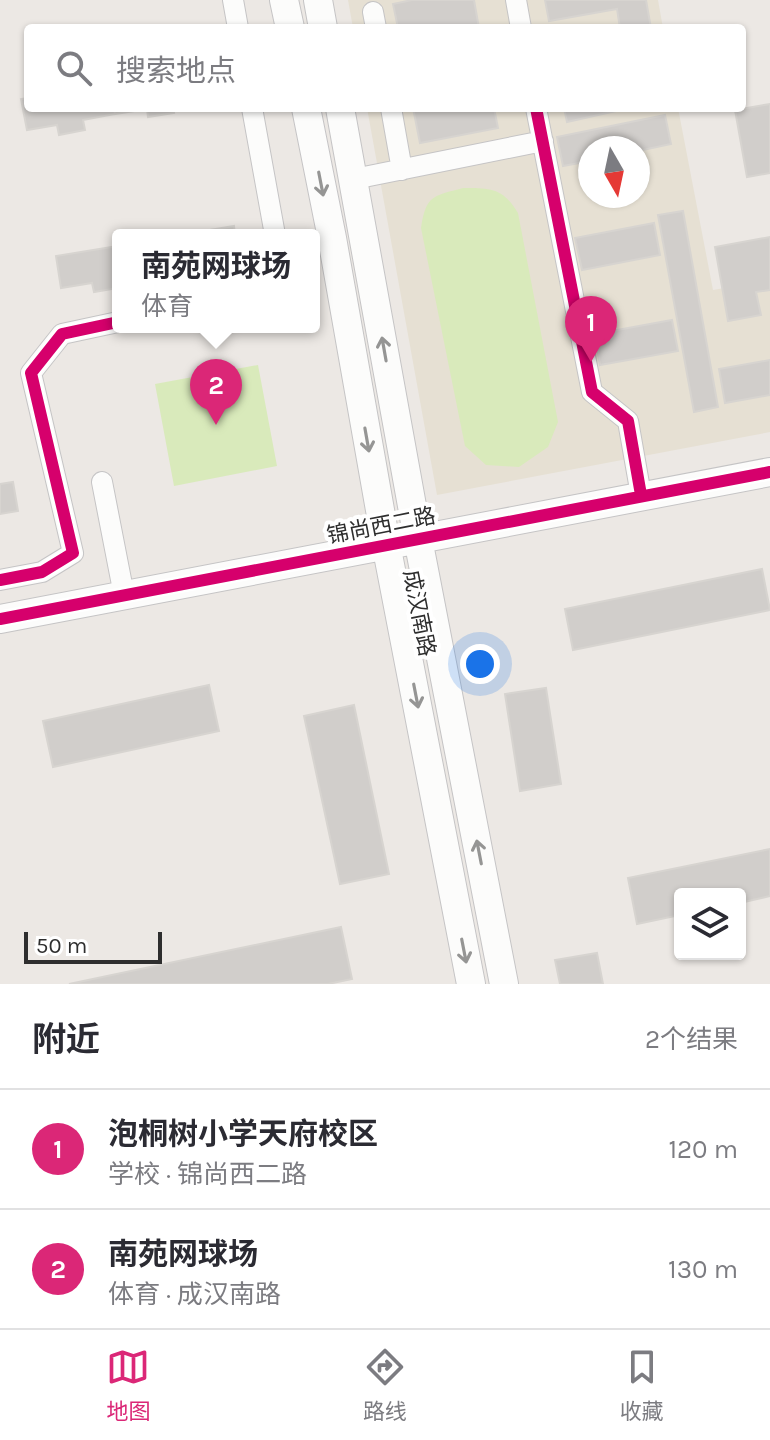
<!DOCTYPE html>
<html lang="zh">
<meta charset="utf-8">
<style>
:root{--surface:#fff;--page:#f7f7f7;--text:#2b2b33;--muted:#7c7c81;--line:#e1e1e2;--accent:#db2777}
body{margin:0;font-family:Karla,"Noto Sans SC",sans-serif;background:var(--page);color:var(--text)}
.controls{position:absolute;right:24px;bottom:24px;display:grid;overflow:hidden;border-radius:8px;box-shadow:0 2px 6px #0004}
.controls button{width:72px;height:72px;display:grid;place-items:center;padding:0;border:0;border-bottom:2px solid var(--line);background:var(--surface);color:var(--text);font:40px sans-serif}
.compass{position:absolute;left:578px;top:136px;width:72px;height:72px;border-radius:50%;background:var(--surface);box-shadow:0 2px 6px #0004;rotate:171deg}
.scale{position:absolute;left:24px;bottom:20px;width:138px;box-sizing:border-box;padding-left:8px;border:4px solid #2e2e2e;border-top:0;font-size:22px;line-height:28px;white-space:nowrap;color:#2e2e2e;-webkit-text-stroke:6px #fff;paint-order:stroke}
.you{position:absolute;left:480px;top:664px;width:28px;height:28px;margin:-20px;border:6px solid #fff;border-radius:50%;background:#1a73e8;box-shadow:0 0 0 12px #1a73e833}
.badge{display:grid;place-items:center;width:52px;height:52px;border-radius:50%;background:var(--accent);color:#fff;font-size:26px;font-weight:700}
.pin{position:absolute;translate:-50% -66px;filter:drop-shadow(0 2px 4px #0008)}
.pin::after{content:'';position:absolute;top:42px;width:28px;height:24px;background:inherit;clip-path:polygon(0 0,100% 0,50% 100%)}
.popup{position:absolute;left:112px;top:229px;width:208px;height:104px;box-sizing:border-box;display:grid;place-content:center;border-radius:8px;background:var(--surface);filter:drop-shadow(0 2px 6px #0005);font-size:26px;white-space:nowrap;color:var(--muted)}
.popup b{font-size:30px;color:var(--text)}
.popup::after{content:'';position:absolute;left:50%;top:100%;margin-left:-16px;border:16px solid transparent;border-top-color:var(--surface)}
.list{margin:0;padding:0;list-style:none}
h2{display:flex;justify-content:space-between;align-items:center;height:104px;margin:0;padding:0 32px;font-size:34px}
h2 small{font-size:26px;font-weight:400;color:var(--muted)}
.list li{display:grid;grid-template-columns:52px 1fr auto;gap:24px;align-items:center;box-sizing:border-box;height:120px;padding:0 32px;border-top:2px solid var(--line)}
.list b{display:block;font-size:30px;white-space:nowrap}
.list p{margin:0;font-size:26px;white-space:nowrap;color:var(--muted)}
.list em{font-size:26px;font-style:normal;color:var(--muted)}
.icon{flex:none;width:44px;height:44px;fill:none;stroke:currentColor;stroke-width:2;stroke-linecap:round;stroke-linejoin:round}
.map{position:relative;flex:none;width:770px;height:984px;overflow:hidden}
.search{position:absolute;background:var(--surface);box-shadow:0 2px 6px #0004;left:24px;right:24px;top:24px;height:88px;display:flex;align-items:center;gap:20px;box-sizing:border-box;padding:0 28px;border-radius:8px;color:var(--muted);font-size:30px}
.sheet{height:344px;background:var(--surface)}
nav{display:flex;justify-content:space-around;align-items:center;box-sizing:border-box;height:112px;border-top:2px solid var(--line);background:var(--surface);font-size:22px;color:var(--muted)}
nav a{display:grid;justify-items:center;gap:4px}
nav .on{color:var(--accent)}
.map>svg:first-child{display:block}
.education{fill:#e6e0d3;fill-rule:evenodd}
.pitch{fill:#d9eabb}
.building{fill:#d1cecb;stroke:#d7d4d0;stroke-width:2}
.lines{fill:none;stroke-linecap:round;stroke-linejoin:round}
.street-casing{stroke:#c5c4c5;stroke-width:22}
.secondary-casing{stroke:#c5c4c5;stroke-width:30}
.street{stroke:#fcfcfb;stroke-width:20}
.secondary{stroke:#fcfcfb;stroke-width:28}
.cycleway-casing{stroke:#fff;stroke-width:17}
.cycleway{stroke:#d6006c;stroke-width:12}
.oneway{stroke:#959594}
.labels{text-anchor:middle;stroke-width:8;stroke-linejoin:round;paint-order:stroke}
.street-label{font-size:22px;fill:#2e2e2e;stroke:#fff}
</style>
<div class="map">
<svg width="770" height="984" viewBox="0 0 770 984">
<rect width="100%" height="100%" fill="#ece8e4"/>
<path class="education" d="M348 0H658L663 28H353Z
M367 108H678L713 290 770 280V432L437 495ZM590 148H638V196H590Z"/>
<path class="pitch" d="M463 188C491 188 503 188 518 213L558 422 548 447 519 467 486 465 465 446 421 228C426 195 433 196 463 188Z
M258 365 277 466 174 486 155 384Z"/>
<path class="building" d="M412 0H474L479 28H398L393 4Z
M545 0H646L651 28H620L617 9 549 21Z
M28 98V108H114L115 114 83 120 85 130 59 135 57 125 27 130 21 99Z
M770 104V173L747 177 735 110Z
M114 108H173L174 113 148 117 147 109 115 114Z
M413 108H494L498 128 420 143Z
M564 108H615L616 111 567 122Z
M665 115 671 144 638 151V148H590V161L563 166 557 137Z
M683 211 718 407 694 412 658 215Z
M654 223 660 255 582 270 575 238Z
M234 226 235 235H180Z
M770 237V290L756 292 761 315 728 321 715 247Z
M118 246V288L94 292 92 283 61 288 56 256Z
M672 320 678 351 600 365 595 334Z
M770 360V395L725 403 719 369Z
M13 482 18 511 0 514V484Z
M762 569 770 610 573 650 565 609Z
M209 685 219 731 53 767 43 721Z
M546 688 561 784 520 791 505 694Z
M354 705 389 874 340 884 304 716Z
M770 849V896L740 903V894H680V915L637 924 628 878Z
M341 927 352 979 328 984H69Z
M597 953 603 984H560L555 960Z"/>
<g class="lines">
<defs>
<path id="street" d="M233 0 238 28
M516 0 521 28
M373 12 376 28
M252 108 275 235
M391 108 402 170
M536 108 592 392 628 421 641 495
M354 179 543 141
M102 482 124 595
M0 580 42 572 73 553 31 373 62 334 118 322"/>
<path id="secondary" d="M284 0 290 28
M318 0 323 28
M306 108 332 238 386 544 471 984
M340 108 418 539 504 984
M0 619 770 472"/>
</defs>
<use href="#street" class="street-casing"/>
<use href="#secondary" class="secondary-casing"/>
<use href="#street" class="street"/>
<use href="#secondary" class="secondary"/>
<defs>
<path id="cycleway" d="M536 108 592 392 628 421 641 495
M0 580 42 572 73 553 31 373 62 334 118 322
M0 619 770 472"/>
</defs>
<use href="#cycleway" class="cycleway-casing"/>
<use href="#cycleway" class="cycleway"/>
</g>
<defs><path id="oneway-shaft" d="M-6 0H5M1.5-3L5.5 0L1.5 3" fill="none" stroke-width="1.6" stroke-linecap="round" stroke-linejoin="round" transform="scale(2)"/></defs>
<g class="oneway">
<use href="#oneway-shaft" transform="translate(321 184) rotate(79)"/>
<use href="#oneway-shaft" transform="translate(384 349) rotate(-100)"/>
<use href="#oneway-shaft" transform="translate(367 440) rotate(80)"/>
<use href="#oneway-shaft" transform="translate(416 696) rotate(79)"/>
<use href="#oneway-shaft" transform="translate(479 852) rotate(-101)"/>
<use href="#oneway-shaft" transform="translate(464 951) rotate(79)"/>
</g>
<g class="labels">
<g class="street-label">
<text transform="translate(381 525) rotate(-11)" y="8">锦尚西二路</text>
<text transform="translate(420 613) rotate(79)" y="8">成汉南路</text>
</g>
</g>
</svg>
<div class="controls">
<button><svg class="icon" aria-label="layers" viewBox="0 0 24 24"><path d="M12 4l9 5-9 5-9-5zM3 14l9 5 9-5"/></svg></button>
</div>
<svg class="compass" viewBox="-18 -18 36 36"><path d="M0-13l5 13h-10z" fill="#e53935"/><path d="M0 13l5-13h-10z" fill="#7c7c81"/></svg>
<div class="scale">50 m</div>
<div class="you"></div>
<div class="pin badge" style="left:591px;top:362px">1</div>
<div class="pin badge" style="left:216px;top:425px">2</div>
<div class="popup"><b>南苑网球场</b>体育</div>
<div class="search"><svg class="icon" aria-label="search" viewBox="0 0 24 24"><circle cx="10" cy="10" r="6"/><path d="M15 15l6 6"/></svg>搜索地点</div>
</div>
<section class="sheet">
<h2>附近<small>2个结果</small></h2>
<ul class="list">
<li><span class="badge">1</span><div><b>泡桐树小学天府校区</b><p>学校 · 锦尚西二路</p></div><em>120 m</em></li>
<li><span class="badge">2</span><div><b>南苑网球场</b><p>体育 · 成汉南路</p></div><em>130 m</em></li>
</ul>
</section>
<nav>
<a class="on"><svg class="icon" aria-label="map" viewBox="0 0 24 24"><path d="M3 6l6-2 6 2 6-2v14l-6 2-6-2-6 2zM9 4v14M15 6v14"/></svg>地图</a>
<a><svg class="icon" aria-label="directions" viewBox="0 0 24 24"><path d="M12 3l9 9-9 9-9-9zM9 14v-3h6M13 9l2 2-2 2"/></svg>路线</a>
<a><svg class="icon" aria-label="saved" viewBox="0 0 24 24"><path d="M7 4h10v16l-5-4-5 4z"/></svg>收藏</a>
</nav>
